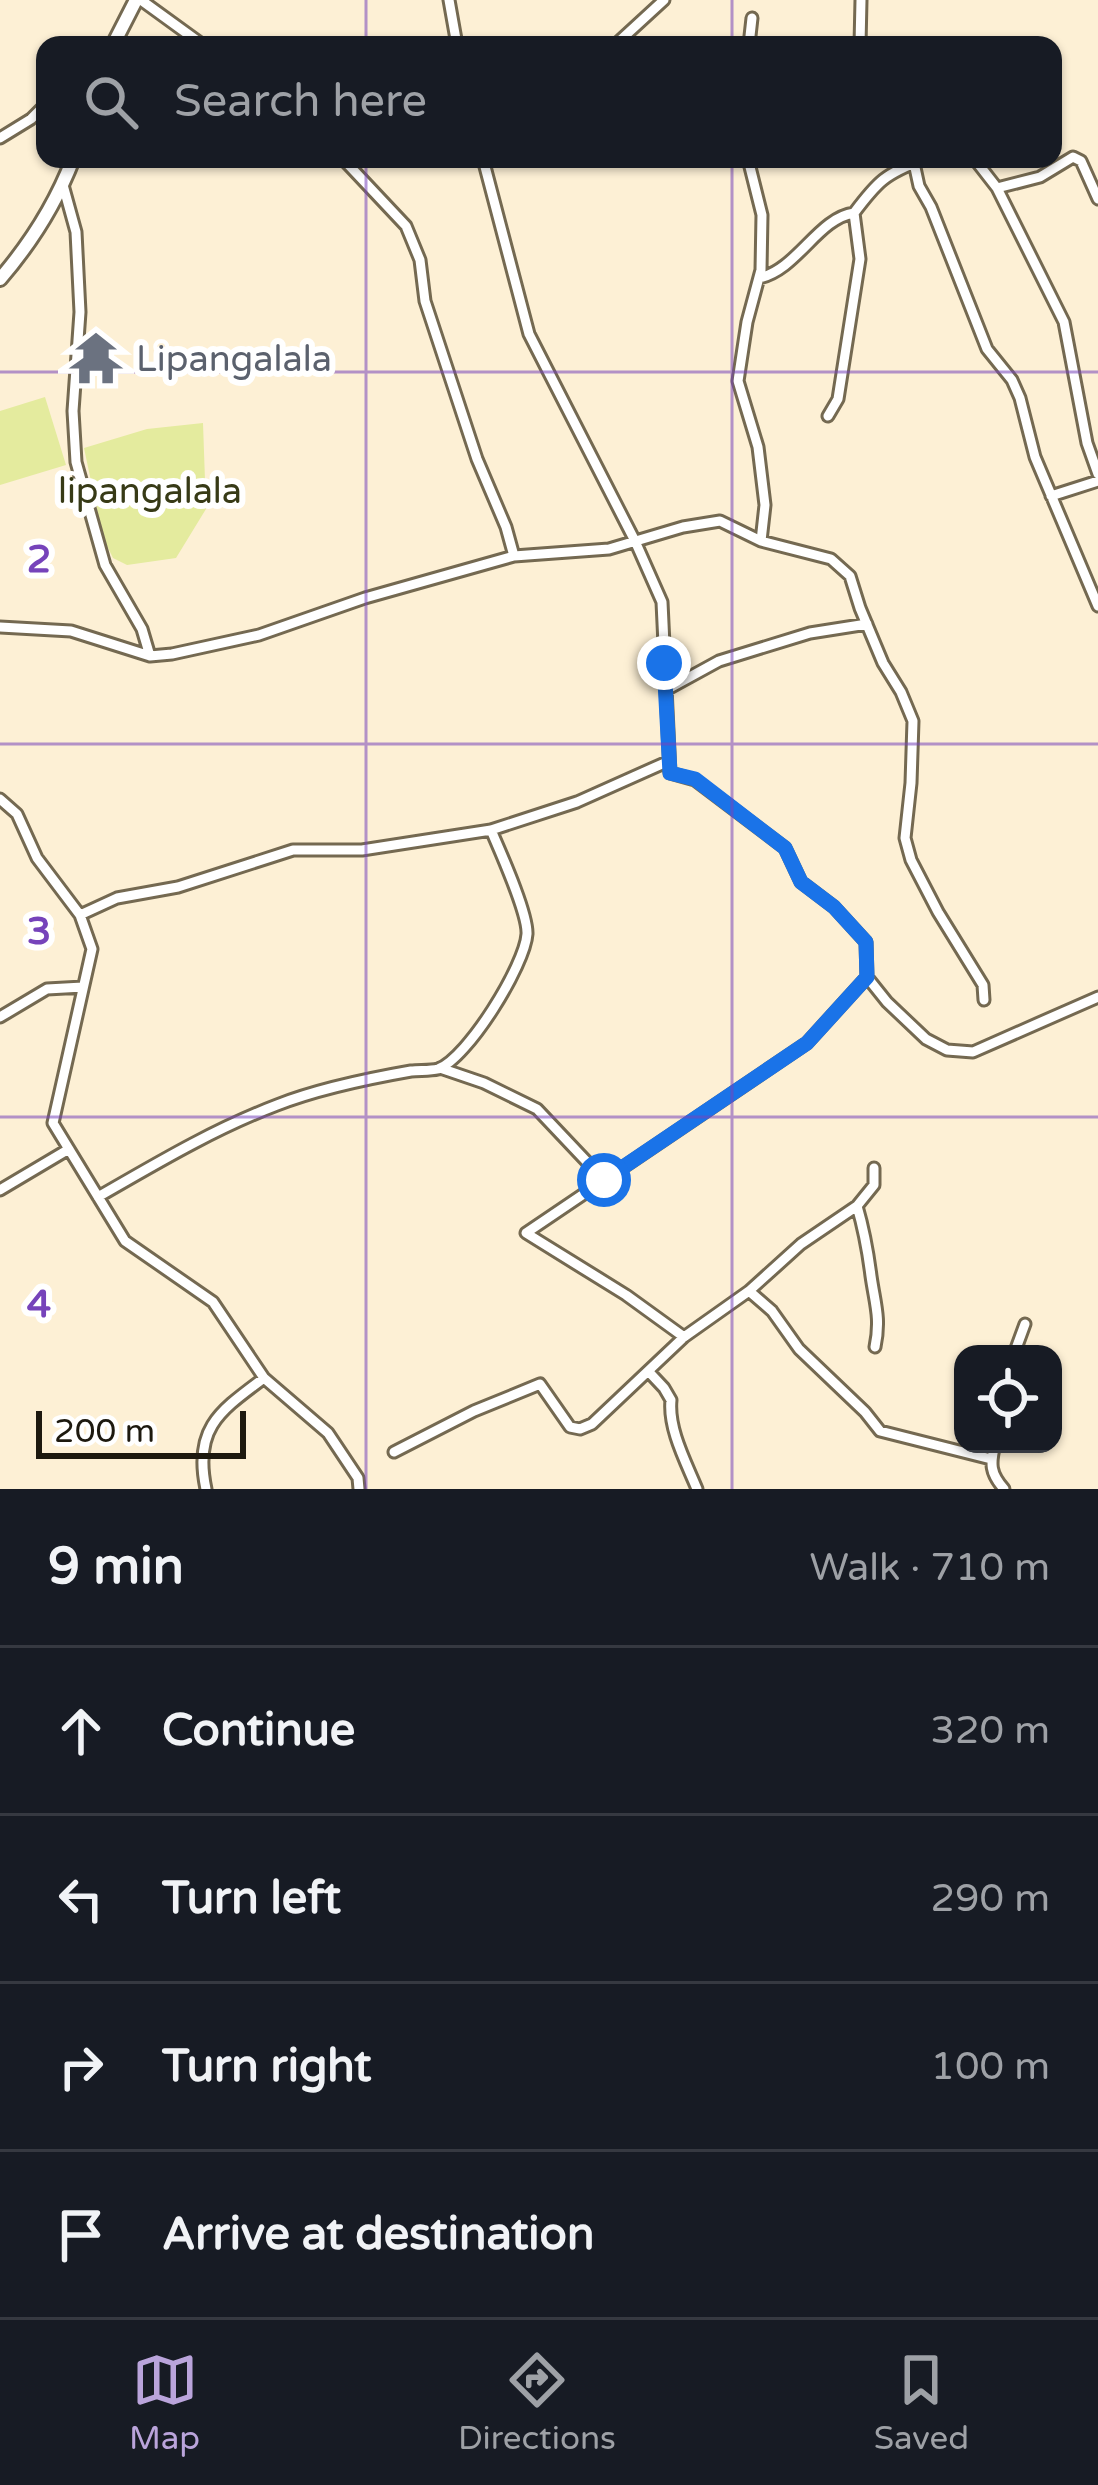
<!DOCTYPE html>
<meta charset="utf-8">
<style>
:root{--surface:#171b24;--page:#20242c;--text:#f1f3f6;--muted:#9ea1a6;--line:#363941;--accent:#baa4db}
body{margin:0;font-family:"Varela Round",sans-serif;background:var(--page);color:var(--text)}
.controls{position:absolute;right:36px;bottom:36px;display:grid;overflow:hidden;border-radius:24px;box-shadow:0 3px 9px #0004}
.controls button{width:108px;height:108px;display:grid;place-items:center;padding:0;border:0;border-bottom:3px solid var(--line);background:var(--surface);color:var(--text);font:60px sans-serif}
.scale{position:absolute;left:36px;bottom:30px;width:210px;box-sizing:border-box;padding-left:12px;border:6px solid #1d190f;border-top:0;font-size:33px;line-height:42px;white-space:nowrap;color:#1d190f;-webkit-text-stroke:9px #fff;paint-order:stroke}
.stop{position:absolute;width:36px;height:36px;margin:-27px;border:9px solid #1a73e8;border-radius:50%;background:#fff}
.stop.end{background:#1a73e8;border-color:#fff;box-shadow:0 3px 12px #0008}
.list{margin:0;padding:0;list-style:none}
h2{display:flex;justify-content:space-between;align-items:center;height:156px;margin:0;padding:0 48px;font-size:51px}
h2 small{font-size:39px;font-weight:400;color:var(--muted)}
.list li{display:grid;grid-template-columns:78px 1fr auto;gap:36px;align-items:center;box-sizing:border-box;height:168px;padding:0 48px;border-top:3px solid var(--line)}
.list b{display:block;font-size:45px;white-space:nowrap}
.list em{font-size:39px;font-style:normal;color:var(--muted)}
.icon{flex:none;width:66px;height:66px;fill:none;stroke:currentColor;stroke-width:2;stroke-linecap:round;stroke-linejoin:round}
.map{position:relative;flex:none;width:1098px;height:1489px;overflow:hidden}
.search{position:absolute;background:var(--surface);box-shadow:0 3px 9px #0004;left:36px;right:36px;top:36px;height:132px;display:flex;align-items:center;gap:30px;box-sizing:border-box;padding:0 42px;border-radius:24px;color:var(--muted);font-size:45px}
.sheet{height:828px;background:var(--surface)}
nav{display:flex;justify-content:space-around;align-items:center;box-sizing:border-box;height:168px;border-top:3px solid var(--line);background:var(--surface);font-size:33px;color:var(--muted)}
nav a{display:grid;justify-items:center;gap:6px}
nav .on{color:var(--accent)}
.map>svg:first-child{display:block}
.green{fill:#e4eb9e}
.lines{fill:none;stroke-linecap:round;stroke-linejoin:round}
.street-casing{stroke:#746951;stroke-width:15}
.secondary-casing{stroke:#746951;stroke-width:18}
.street{stroke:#fff;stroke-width:9}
.secondary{stroke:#fff;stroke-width:12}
.route{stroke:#1a73e8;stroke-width:15}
.grid{fill:none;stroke:#7643ba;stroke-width:3;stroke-opacity:0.55}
.labels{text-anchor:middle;stroke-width:12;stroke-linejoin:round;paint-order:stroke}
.worship-label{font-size:36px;fill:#5b616d;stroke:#fff;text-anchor:start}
.park-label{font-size:36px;fill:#373a16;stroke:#fff}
.grid-label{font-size:39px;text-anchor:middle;font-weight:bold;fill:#7643ba;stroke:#fff;stroke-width:12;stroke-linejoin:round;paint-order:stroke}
</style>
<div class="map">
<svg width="1098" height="1489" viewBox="0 0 1098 1489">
<rect width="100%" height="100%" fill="#fdf0d5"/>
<path class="green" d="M45 397 66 465 0 485V411Z
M203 423 206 509 176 558 127 565 113 558 103 538 84 448 147 429Z"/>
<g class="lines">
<defs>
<path id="street" d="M141 0 203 45
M449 0 457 45
M615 45 664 0
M749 45 752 18
M860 45 861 0
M0 138 31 119 45 105
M343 159 406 226 420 260 425 301 477 459 506 527 514 556
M483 159 529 334 635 541 662 602 670 773 695 780 785 848 801 882 834 907 866 942 867 977 887 1002 926 1039 947 1050 973 1052 1098 997
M748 159 762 215 761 270 747 322 738 381 758 447 765 505 761 541
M976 161 997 188 1064 322 1087 443 1098 474
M914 163 919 186 931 207 987 349 1012 380 1020 398 1035 457 1098 606
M63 185 76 232 80 312 73 411 76 462 105 565 142 629 150 656
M997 188 1040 177 1073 157 1081 161 1098 199
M759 278C797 270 818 218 854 213 878 181 885 174 924 159
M828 416 838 399 860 259 854 213
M1051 496 1098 481
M0 627 71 631 150 656 172 654 259 635 365 598 514 556 609 549 683 527 720 521 761 541 831 559 850 576 860 608 883 663 901 692 913 721 911 783 905 838 911 860 938 912 983 985 984 1000
M666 690 719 661 810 633 867 624
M0 799 17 814 37 858 80 915 92 949 53 1123 125 1241 213 1302 264 1378 328 1433 358 1478 359 1489
M80 915 117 898 178 887 293 850H362L491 830 577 802 669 761
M0 1017 47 989 83 987
M440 1068 484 1083 537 1109 605 1181
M0 1190 69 1149
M98 1197C157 1163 214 1129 277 1105 315 1090 371 1078 411 1071 419 1070 430 1071 438 1069 468 1058 525 965 527 934 528 913 500 851 491 830
M857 1206C864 1230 868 1252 871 1276 875 1304 881 1318 875 1347
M749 1291 772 1311 799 1349 865 1412 880 1431 991 1459
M684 1337 626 1295 526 1233 807 1043 867 977
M1014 1354 1025 1324
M649 1372 664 1388 671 1400C668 1429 686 1462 697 1489
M995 1444C990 1464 990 1473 1004 1489
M394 1452 474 1411 540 1384 570 1427 580 1429 592 1424 684 1337 749 1291 801 1244 857 1206 874 1185V1168
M206 1489C193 1428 220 1411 264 1378"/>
<path id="secondary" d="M113 45 136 0
M0 279C31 243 56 203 73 159"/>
</defs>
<use href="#street" class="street-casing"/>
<use href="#secondary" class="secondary-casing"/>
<use href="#street" class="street"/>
<use href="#secondary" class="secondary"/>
</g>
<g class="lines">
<path class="route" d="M604 1180 807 1043 867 977 866 942 834 907 801 882 785 848 695 779 670 773 664 663"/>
</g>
<path class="grid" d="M366 0V45M732 0V45M366 159V1489M732 159V1489M0 372H1098M0 744H1098M0 1117H1098"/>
<defs>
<symbol id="temple-bare" viewBox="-9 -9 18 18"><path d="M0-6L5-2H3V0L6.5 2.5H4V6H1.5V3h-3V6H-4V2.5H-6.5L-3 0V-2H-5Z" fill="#6b7280" stroke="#fff" stroke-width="2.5" paint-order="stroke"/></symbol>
</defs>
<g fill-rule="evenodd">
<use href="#temple-bare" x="58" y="320" width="76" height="76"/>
</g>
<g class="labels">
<g class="worship-label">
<text x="136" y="371">Lipangalala</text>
</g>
<g class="park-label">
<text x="150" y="503">lipangalala</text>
</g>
</g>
<g class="grid-label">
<text x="39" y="572">2</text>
<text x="39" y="944">3</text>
<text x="39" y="1317">4</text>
</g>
</svg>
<div class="controls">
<button><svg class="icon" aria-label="locate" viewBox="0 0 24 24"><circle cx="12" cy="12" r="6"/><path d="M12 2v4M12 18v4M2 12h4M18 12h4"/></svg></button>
</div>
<div class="scale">200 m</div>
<div class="stop" style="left:604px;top:1180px"></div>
<div class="stop end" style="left:664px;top:663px"></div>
<div class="search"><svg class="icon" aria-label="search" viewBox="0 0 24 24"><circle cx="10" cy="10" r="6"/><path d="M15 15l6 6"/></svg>Search here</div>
</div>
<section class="sheet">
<h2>9 min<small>Walk · 710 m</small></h2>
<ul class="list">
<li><svg class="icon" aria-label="ahead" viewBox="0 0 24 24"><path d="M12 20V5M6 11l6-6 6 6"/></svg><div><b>Continue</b></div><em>320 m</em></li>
<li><svg class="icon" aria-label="left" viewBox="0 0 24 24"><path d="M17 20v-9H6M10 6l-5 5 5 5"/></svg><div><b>Turn left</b></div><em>290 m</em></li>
<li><svg class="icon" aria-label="right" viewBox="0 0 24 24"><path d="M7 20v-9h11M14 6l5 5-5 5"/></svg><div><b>Turn right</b></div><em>100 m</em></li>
<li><svg class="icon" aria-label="arrive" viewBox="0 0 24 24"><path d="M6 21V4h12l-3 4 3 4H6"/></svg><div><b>Arrive at destination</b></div></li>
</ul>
</section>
<nav>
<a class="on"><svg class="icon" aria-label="map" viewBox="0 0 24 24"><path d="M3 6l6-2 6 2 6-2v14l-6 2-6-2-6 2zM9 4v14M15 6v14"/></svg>Map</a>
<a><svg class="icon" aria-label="directions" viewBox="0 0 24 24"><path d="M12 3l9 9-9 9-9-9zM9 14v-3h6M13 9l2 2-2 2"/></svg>Directions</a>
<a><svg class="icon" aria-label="saved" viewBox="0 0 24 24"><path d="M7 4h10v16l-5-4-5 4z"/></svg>Saved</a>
</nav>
